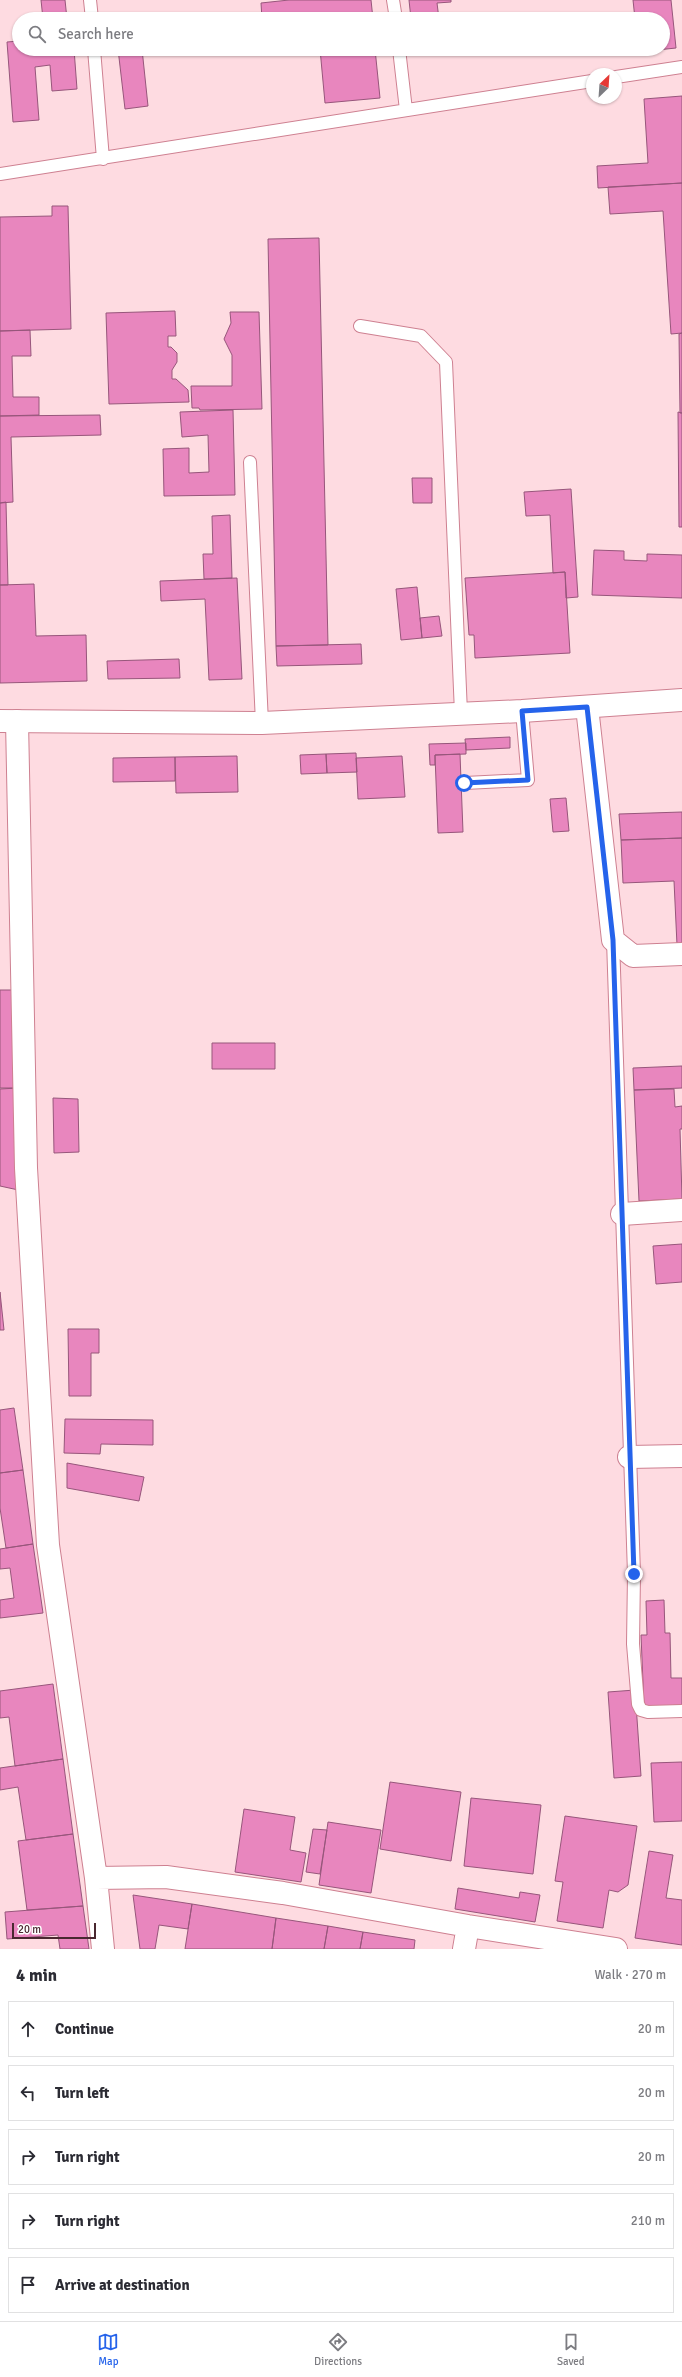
<!DOCTYPE html>
<meta charset="utf-8">
<style>
:root{--surface:#fff;--page:#f2f2f3;--text:#2b2b33;--muted:#7c7c81;--line:#e1e1e2;--accent:#2563eb}
body{margin:0;font-family:Signika,sans-serif;background:var(--page);color:var(--text)}
.compass{position:absolute;left:586px;top:68px;width:36px;height:36px;border-radius:50%;background:var(--surface);box-shadow:0 1px 3px #0004;rotate:25deg}
.scale{position:absolute;left:12px;bottom:10px;width:84px;box-sizing:border-box;padding-left:4px;border:2px solid #492830;border-top:0;font-size:11px;line-height:14px;white-space:nowrap;color:#492830;-webkit-text-stroke:3px #fff;paint-order:stroke}
.stop{position:absolute;width:12px;height:12px;margin:-9px;border:3px solid #2563eb;border-radius:50%;background:#fff}
.stop.end{background:#2563eb;border-color:#fff;box-shadow:0 1px 4px #0008}
.list{margin:0;padding:0;list-style:none}
h2{display:flex;justify-content:space-between;align-items:center;height:52px;margin:0;padding:0 16px;font-size:17px}
h2 small{font-size:13px;font-weight:400;color:var(--muted)}
.list li{display:grid;grid-template-columns:26px 1fr auto;gap:12px;align-items:center;box-sizing:border-box;height:56px;margin:0 8px 8px;padding:0 8px;border:1px solid var(--line);border-radius:0px}
.list b{display:block;font-size:15px;white-space:nowrap}
.list em{font-size:13px;font-style:normal;color:var(--muted)}
.icon{flex:none;width:22px;height:22px;fill:none;stroke:currentColor;stroke-width:2;stroke-linecap:round;stroke-linejoin:round}
.map{position:relative;flex:none;width:682px;height:1949px;overflow:hidden}
.search{position:absolute;background:var(--surface);box-shadow:0 1px 3px #0004;left:12px;right:12px;top:12px;height:44px;display:flex;align-items:center;gap:10px;box-sizing:border-box;padding:0 14px;border-radius:22px;color:var(--muted);font-size:15px}
.sheet{height:372px;background:var(--surface)}
nav{display:flex;justify-content:space-around;align-items:center;box-sizing:border-box;height:56px;border-top:1px solid var(--line);background:var(--surface);font-size:11px;color:var(--muted)}
nav a{display:grid;justify-items:center;gap:2px}
nav .on{color:var(--accent)}
.map>svg:first-child{display:block}
.building{fill:#e886be;stroke:#97567b}
.lines{fill:none;stroke-linecap:round;stroke-linejoin:round}
.service-casing{stroke:#ce8091;stroke-width:14}
.minor-casing{stroke:#ce8091;stroke-width:24}
.tertiary-casing{stroke:#ce8091;stroke-width:24}
.service{stroke:#fff;stroke-width:12}
.minor{stroke:#fff;stroke-width:22}
.tertiary{stroke:#fff;stroke-width:22}
.route{stroke:#2563eb;stroke-width:5}
</style>
<div class="map">
<svg width="682" height="1949" viewBox="0 0 682 1949">
<rect width="100%" height="100%" fill="#fedbe1"/>
<path class="building" d="M41 0H65L67 19H43Z
M289 0H371L373 19H262L261 3Z
M409 0H451V2L437 3 439 19H411Z
M633 0H671L676 48 638 52V49H663V19H635Z
M189 14V19H139Z
M19 41V49H74L77 89 52 91 50 65 35 67 39 120 13 122 7 42Z
M118 49H142L148 106 125 109Z
M320 49H375L380 98 325 103Z
M682 96V183L598 188 597 166 648 163 644 99Z
M682 183V333L671 334 663 211 610 214 608 187Z
M52 206H68L71 329 0 331V217L52 216Z
M319 238 328 645 276 646 268 239Z
M175 311 176 336H168V347H171L177 353V362L172 370V379H176L188 390 189 402 109 404 106 313Z
M230 312H259L262 409 200 410 199 408H192L191 386H232V355L224 339 231 323Z
M30 330 31 356H12L13 397H39V415L0 416V331Z
M682 333V413H680L679 334Z
M233 410 235 495 164 496 163 449 189 448V473L209 472 208 435 182 437 180 412Z
M678 412 682 413V527H679Z
M100 415 101 435 11 437 13 502 0 503V416Z
M412 478H432V503H413Z
M571 489 578 597 566 598 565 572 553 573 550 515 526 516 524 492Z
M6 502 8 585H0V503Z
M230 515 232 578 204 579 203 554H213L212 516Z
M594 550 624 551V560L647 561V554L682 555V598L592 595Z
M565 572 570 653 475 658 474 635H469L465 578Z
M237 578 242 679 209 680 205 599 161 601 160 581Z
M34 584 36 636 86 635 87 681 0 683V585Z
M417 587 422 638 401 640 396 589Z
M439 616 442 636 422 638 420 618Z
M361 644 362 664 277 666 276 646Z
M179 659 180 678 108 679 107 661Z
M510 737V748L466 750 465 739Z
M466 743V754L435 755V765H430L429 744Z
M356 753 357 772 327 773 326 754Z
M326 754 327 773 301 774 300 755Z
M460 754 463 832 438 833 435 755Z
M237 756 238 792 176 793 175 757Z
M402 756 405 797 358 799 356 758Z
M175 757V781L113 782V758Z
M566 798 569 831 553 832 550 799Z
M682 812V838L621 840 619 814Z
M682 838V945H677L674 881 623 883 621 840Z
M0 990H14L18 1088H0Z
M212 1043H275V1069H212Z
M682 1066V1088L634 1090 633 1068Z
M18 1088 23 1191 0 1186V1089Z
M674 1089 675 1107 682 1106V1129H680L682 1199 639 1201 634 1090Z
M53 1098 78 1099 79 1152 54 1153Z
M682 1244V1282L656 1284 653 1246Z
M0 1292 4 1330H0Z
M68 1329H99V1353H91V1396H69Z
M14 1408 23 1470 0 1473V1410Z
M65 1419 153 1420V1445L101 1444 100 1454 64 1453Z
M67 1463 144 1477 139 1501 67 1488Z
M23 1470 33 1544 6 1548 0 1508V1473Z
M33 1544 43 1613 0 1618V1600L14 1598 10 1568 0 1569V1549Z
M664 1600 665 1633H670L671 1678H682V1705L644 1707 641 1635H647L646 1601Z
M53 1684 63 1759 15 1766 9 1717 0 1718V1691Z
M635 1690 641 1776 614 1778 608 1692Z
M63 1759 73 1834 26 1840 18 1787 0 1790V1768Z
M682 1762V1821L654 1822 651 1763Z
M390 1782 461 1792 451 1861 380 1849Z
M471 1798 541 1805 533 1874 464 1866Z
M244 1809 295 1817 290 1850 306 1853 301 1882 235 1872Z
M565 1816 637 1826 628 1885 618 1892 609 1890 603 1928 557 1921 563 1882 555 1881Z
M328 1822 381 1830 371 1893 319 1885Z
M313 1829 327 1830 320 1874 306 1872Z
M73 1834 83 1906 27 1910 18 1841Z
M649 1851 673 1855 666 1898 682 1900V1945L635 1938Z
M458 1888 519 1898 520 1892 540 1895 535 1922 455 1909Z
M133 1895 192 1904 188 1929 159 1925 155 1949H140Z
M192 1904 276 1918 272 1949H185Z
M83 1906 89 1949H60L58 1935 7 1939 5 1912Z
M276 1918 328 1926 324 1949H272Z
M328 1926 363 1932 360 1949H324Z
M363 1932 415 1940 414 1949H360Z"/>
<g class="lines">
<defs>
<path id="service" d="M90 0 92 19
M393 0 396 19
M94 49 103 159
M399 49 406 110
M616 77 682 67
M0 174 592 81
M360 326 421 336 446 362 461 713
M250 462 262 723
M465 783 528 780 522 711
M613 940 634 1574 633 1644 638 1704 641 1710 648 1712 682 1711"/>
<path id="minor" d="M587 707 613 940 633 956 682 954
M17 721 26 1168 48 1545 96 1878 103 1949
M622 1214 682 1210
M629 1457 682 1456
M96 1878 166 1877 283 1893 468 1926 616 1949
M464 1949 468 1926"/>
<path id="tertiary" d="M0 721 262 723 522 711 682 700"/>
</defs>
<use href="#service" class="service-casing"/>
<use href="#minor" class="minor-casing"/>
<use href="#tertiary" class="tertiary-casing"/>
<use href="#service" class="service"/>
<use href="#minor" class="minor"/>
<use href="#tertiary" class="tertiary"/>
</g>
<g class="lines">
<path class="route" d="M464 783 528 780 522 711 587 707 613 940 634 1574"/>
</g>
</svg>
<svg class="compass" viewBox="-18 -18 36 36"><path d="M0-13l5 13h-10z" fill="#e53935"/><path d="M0 13l5-13h-10z" fill="#7c7c81"/></svg>
<div class="scale">20 m</div>
<div class="stop" style="left:464px;top:783px"></div>
<div class="stop end" style="left:634px;top:1574px"></div>
<div class="search"><svg class="icon" aria-label="search" viewBox="0 0 24 24"><circle cx="10" cy="10" r="6"/><path d="M15 15l6 6"/></svg>Search here</div>
</div>
<section class="sheet">
<h2>4 min<small>Walk · 270 m</small></h2>
<ul class="list">
<li><svg class="icon" aria-label="ahead" viewBox="0 0 24 24"><path d="M12 20V5M6 11l6-6 6 6"/></svg><div><b>Continue</b></div><em>20 m</em></li>
<li><svg class="icon" aria-label="left" viewBox="0 0 24 24"><path d="M17 20v-9H6M10 6l-5 5 5 5"/></svg><div><b>Turn left</b></div><em>20 m</em></li>
<li><svg class="icon" aria-label="right" viewBox="0 0 24 24"><path d="M7 20v-9h11M14 6l5 5-5 5"/></svg><div><b>Turn right</b></div><em>20 m</em></li>
<li><svg class="icon" aria-label="right" viewBox="0 0 24 24"><path d="M7 20v-9h11M14 6l5 5-5 5"/></svg><div><b>Turn right</b></div><em>210 m</em></li>
<li><svg class="icon" aria-label="arrive" viewBox="0 0 24 24"><path d="M6 21V4h12l-3 4 3 4H6"/></svg><div><b>Arrive at destination</b></div></li>
</ul>
</section>
<nav>
<a class="on"><svg class="icon" aria-label="map" viewBox="0 0 24 24"><path d="M3 6l6-2 6 2 6-2v14l-6 2-6-2-6 2zM9 4v14M15 6v14"/></svg>Map</a>
<a><svg class="icon" aria-label="directions" viewBox="0 0 24 24"><path d="M12 3l9 9-9 9-9-9zM9 14v-3h6M13 9l2 2-2 2"/></svg>Directions</a>
<a><svg class="icon" aria-label="saved" viewBox="0 0 24 24"><path d="M7 4h10v16l-5-4-5 4z"/></svg>Saved</a>
</nav>
